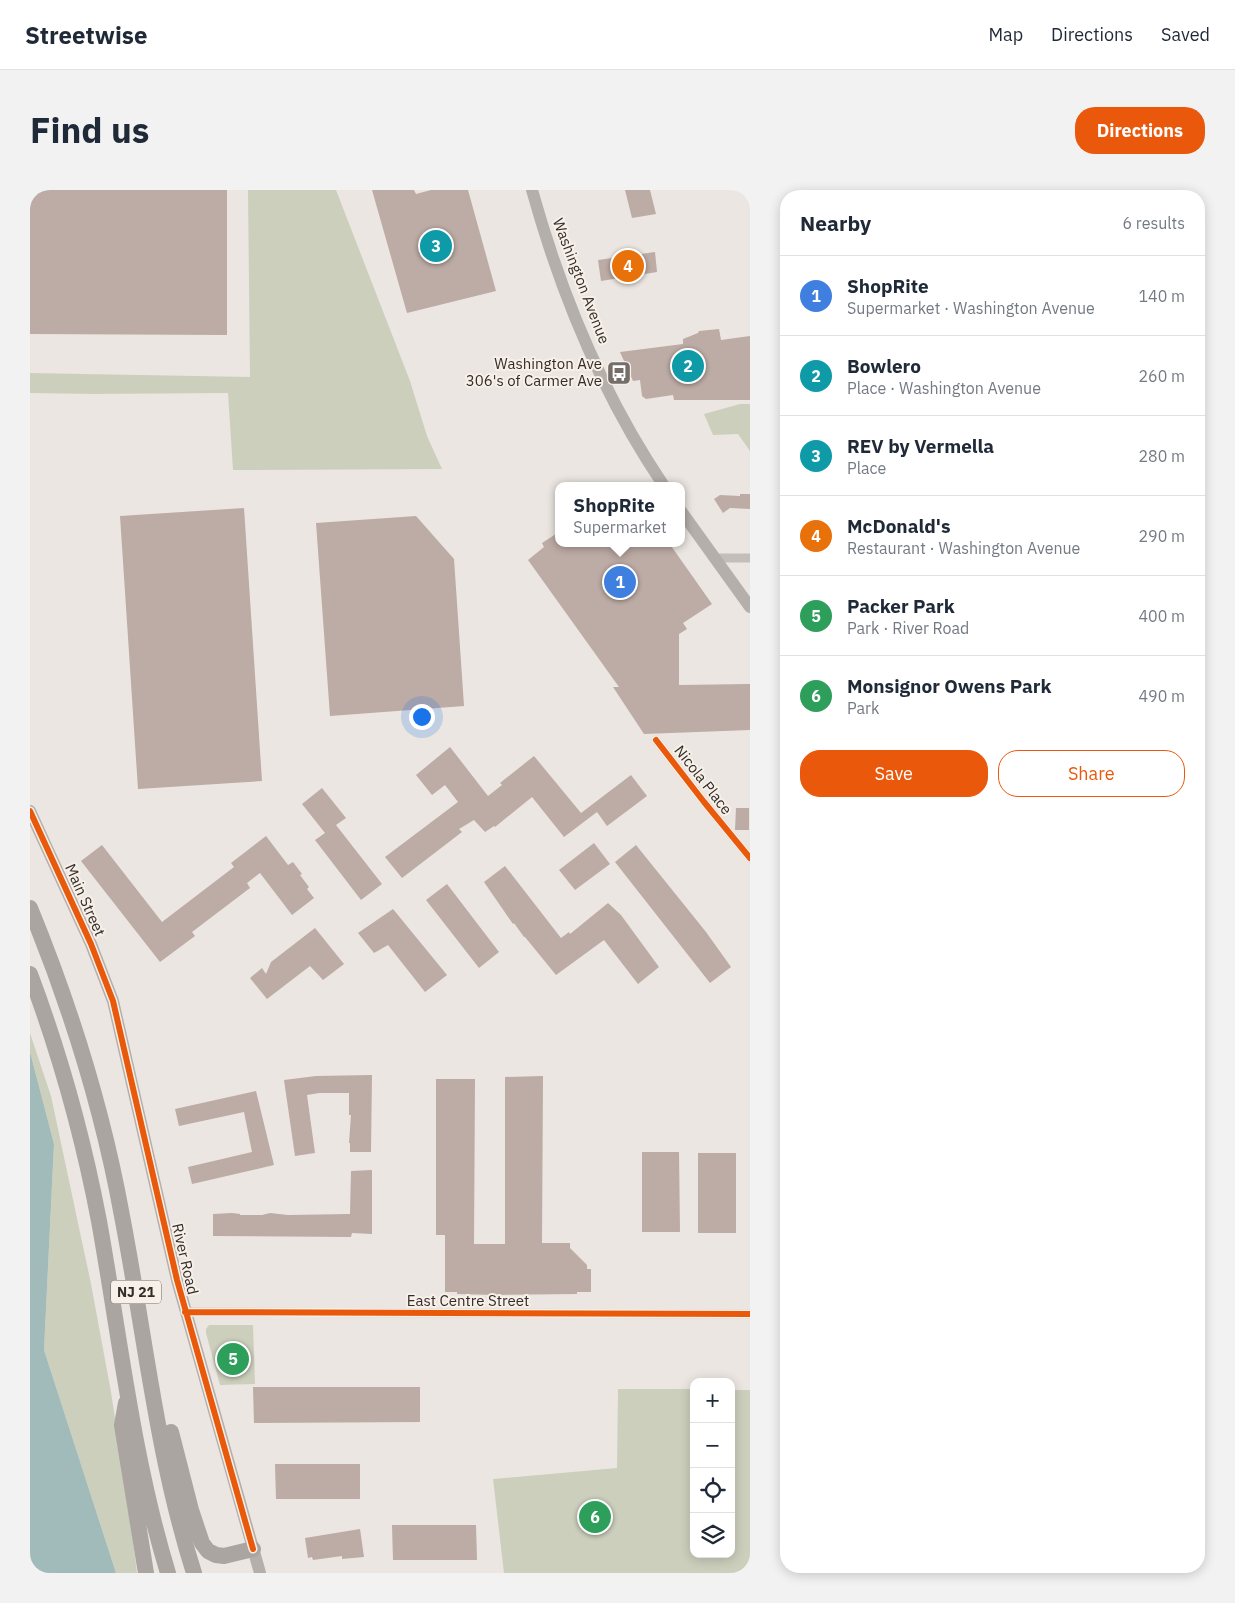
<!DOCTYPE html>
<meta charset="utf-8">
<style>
:root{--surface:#fff;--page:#f2f2f3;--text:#1f2937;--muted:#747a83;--line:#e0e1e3;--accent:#ea580c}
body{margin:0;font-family:"IBM Plex Sans",sans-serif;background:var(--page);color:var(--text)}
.controls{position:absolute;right:15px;bottom:15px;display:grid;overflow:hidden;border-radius:10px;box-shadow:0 2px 12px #0003}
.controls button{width:45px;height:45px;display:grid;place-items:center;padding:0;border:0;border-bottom:1px solid var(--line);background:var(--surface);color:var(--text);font:25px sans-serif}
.you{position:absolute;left:391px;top:526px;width:18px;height:18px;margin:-12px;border:4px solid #fff;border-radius:50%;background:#1a73e8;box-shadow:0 0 0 8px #1a73e833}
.badge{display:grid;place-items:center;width:32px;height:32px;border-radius:50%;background:var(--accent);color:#fff;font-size:16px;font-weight:700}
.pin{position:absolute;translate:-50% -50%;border:2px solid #fff;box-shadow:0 1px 5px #0006}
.popup{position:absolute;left:525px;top:292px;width:130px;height:65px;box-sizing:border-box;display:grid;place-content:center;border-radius:10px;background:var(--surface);filter:drop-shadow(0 1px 4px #0005);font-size:16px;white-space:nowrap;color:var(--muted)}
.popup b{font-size:19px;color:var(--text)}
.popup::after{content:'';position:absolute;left:50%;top:100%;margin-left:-10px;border:10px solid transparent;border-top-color:var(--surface)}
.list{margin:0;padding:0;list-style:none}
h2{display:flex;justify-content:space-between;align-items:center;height:65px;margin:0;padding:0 20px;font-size:21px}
h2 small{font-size:16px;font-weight:400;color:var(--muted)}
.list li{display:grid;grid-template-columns:32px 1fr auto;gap:15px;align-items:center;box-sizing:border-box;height:80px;padding:0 20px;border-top:1px solid var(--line)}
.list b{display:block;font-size:19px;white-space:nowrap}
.list p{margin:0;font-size:16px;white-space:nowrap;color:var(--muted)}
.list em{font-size:16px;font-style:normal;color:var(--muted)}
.actions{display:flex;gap:10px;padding:15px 20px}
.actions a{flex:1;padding:11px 0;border:1px solid var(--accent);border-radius:20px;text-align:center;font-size:18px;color:var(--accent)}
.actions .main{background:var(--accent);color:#fff}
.icon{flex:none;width:28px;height:28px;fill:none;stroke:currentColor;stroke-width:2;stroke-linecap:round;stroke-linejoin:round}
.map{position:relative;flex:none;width:720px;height:1383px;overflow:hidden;border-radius:20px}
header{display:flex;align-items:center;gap:30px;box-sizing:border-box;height:70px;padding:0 25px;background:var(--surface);border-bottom:1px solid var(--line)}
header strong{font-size:24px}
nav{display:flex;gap:28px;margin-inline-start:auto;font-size:18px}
.intro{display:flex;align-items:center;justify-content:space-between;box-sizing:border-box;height:120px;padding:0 30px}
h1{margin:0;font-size:35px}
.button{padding:12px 22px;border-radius:20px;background:var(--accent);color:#fff;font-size:18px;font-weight:700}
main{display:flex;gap:30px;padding:0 30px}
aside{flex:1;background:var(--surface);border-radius:20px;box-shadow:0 2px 12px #0003}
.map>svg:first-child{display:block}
.green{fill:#cdcfbd}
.water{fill:#a0bbb9}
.building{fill:#bdaba5}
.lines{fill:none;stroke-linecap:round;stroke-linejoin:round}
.street{stroke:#c4bebb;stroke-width:9}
.secondary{stroke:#b5afab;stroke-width:12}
.highway{stroke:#aaa5a0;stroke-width:16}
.cycleway-casing{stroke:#f7f0e9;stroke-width:9}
.cycleway{stroke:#e8590c;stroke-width:6}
.labels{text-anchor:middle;stroke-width:4;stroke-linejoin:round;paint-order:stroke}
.shield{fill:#f7f0e9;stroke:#6e6763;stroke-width:1}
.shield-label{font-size:14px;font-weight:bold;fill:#342c29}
.street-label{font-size:15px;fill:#342c29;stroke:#f7f0e9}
.poi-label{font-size:15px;fill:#342c29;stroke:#f7f0e9;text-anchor:end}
</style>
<header>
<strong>Streetwise</strong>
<nav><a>Map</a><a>Directions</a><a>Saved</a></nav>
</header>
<div class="intro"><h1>Find us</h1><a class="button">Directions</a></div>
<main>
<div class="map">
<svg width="720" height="1383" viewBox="0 0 720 1383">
<rect width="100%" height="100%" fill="#ebe6e1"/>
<path class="green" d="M218 0H306L380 191 397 246 412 279 203 280 198 203 61 204 0 203V183L220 187Z
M710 214H720V261L708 244 683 245 674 224Z
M0 843 21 906 61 1094 81 1202 101 1334 107 1383H86L14 1160 24 954 0 862Z
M179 1135H223L225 1194 190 1195 176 1143V1139Z
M588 1199H664V1364H701V1200H720V1383H474L463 1289 587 1278Z"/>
<path class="water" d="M0 862 24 954 14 1160 86 1383H0Z"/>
<path class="building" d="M0 0H197V145L0 144Z
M342 0H384L386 4 401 0H438L466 101 377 123Z
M595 0H620L626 24 602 28Z
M625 62 627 82 571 91 568 70Z
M689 139 691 150 720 146V210H644L643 205 616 209 612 206 610 190 603 191 590 162 653 154V149L668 143 669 141Z
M710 304H720V319L700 318 693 323 684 309 690 305 710 306Z
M214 318 232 591 108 599 90 326Z
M386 326 424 369 434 516 300 526 286 333Z
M529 342V353H639L682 414 653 433 657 439 649 444V495L720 494V540L614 544 583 497H589L498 370 514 357 512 353Z
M420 557 458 606 472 595 470 593 504 566 551 623 601 585 617 606 577 636 567 622 534 647 502 607 465 637 464 636 455 642 444 630 429 639 432 642 372 688 355 667 428 612 415 595 402 605 386 585Z
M292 598 316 628 306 635 352 694 331 710 285 650 295 643 272 614Z
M706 618H719V640H705Z
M236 646 258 675 263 672 272 684 270 685 279 697 277 699 284 708 262 725 230 683 217 693 220 698 162 742 165 746 130 772 51 671 72 655 132 732 204 677 201 673Z
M564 653 580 674 545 700 529 680Z
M606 655 676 742 701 777 680 793 585 672Z
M475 676 531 748 539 742 540 744 578 713 591 725 629 777 608 794 574 750 526 785 495 747H494L484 733 483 734 454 692Z
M417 694 469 762 449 778 396 710Z
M363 719 417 785 395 802 358 755 344 763 328 743Z
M285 738 314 774 293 790 280 776 237 809 220 788 232 778 236 784 241 772Z
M342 885 341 962H320V953H319L321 925H319V903H289L277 905 285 963 265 966 254 890 286 886Z
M513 886 512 1053H540V1058L557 1075V1079H561V1102H547V1104L465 1105 427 1104V1102H415V1045H406V889H445L444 1054H475V887Z
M226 901 244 975 162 994 158 977 222 962 214 922 149 936 145 919Z
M612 962H649L650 1042H612Z
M668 963H706V1043H668Z
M342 980V1044L322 1043 321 1047 183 1046V1024L202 1023 210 1024V1025H232L240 1023 258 1025 320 1024 321 981Z
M223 1197H390V1232L224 1233Z
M245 1274H330V1309H246Z
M362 1335H446L447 1370H363Z
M330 1339 334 1367 312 1369V1366L283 1370 282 1367 278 1368 275 1348Z"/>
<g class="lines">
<path class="street" d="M684 368H720
M626 550 674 612 720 668
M155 1122 720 1124"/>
<path class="secondary" d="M502 0C531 104 573 206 634 296
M651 321 720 417
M0 621 61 754 83 811 147 1090 230 1383"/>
<path class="highway" d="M0 718C41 818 73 921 92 1026 115 1145 127 1267 164 1383
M0 784C30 864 53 947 69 1031 90 1148 103 1269 138 1383
M96 1213 92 1235 116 1383
M141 1242 161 1320 172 1353 178 1361 186 1365 194 1366 223 1359"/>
<defs>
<path id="cycleway" d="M626 550 674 612 720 668
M0 621 61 754 83 811 147 1090 223 1359
M155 1122 720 1124"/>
</defs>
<use href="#cycleway" class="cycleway-casing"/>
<use href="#cycleway" class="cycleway"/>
</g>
<defs>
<symbol id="bus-square" viewBox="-11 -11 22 22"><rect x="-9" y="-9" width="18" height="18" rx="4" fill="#746d69" stroke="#f7f0e9"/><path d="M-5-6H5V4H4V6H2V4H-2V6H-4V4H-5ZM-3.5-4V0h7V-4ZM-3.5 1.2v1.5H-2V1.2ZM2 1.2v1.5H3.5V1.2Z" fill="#fff"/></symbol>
</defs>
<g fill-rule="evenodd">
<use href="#bus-square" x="575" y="169" width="28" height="28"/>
</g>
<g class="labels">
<rect class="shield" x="81" y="1090.5" width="50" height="23" rx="4"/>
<g class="shield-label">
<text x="106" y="1107">NJ 21</text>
</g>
<g class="street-label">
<text transform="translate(551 91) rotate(69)" y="5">Washington Avenue</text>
<text transform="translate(673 590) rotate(52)" y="5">Nicola Place</text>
<text transform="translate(55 710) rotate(66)" y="5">Main Street</text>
<text transform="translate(155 1069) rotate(77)" y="5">River Road</text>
<text x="438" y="1116">East Centre Street</text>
</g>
<g class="poi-label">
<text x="572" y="179">Washington Ave<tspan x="572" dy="17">306's of Carmer Ave</tspan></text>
</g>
</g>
</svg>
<div class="controls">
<button>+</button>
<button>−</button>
<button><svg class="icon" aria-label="locate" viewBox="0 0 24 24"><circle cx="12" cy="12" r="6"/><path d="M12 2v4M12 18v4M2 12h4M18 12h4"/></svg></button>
<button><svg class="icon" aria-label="layers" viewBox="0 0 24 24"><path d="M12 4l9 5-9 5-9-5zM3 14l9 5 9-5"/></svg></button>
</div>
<div class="you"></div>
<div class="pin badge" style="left:590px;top:392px;background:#3f7fe0">1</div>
<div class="popup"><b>ShopRite</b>Supermarket</div>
<div class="pin badge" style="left:658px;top:176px;background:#0f9aa8">2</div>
<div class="pin badge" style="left:406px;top:56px;background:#0f9aa8">3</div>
<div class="pin badge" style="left:598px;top:76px;background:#e8710a">4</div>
<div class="pin badge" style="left:203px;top:1169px;background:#2e9e5b">5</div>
<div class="pin badge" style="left:565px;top:1327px;background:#2e9e5b">6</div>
</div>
<aside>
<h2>Nearby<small>6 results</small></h2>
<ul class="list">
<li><span class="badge" style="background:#3f7fe0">1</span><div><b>ShopRite</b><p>Supermarket · Washington Avenue</p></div><em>140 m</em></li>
<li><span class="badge" style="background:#0f9aa8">2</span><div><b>Bowlero</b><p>Place · Washington Avenue</p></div><em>260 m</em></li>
<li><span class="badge" style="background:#0f9aa8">3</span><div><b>REV by Vermella</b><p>Place</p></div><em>280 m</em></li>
<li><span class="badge" style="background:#e8710a">4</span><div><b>McDonald's</b><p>Restaurant · Washington Avenue</p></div><em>290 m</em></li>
<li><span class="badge" style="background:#2e9e5b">5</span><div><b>Packer Park</b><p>Park · River Road</p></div><em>400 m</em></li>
<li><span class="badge" style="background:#2e9e5b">6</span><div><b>Monsignor Owens Park</b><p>Park</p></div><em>490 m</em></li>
</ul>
<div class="actions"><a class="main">Save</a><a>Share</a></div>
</aside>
</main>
